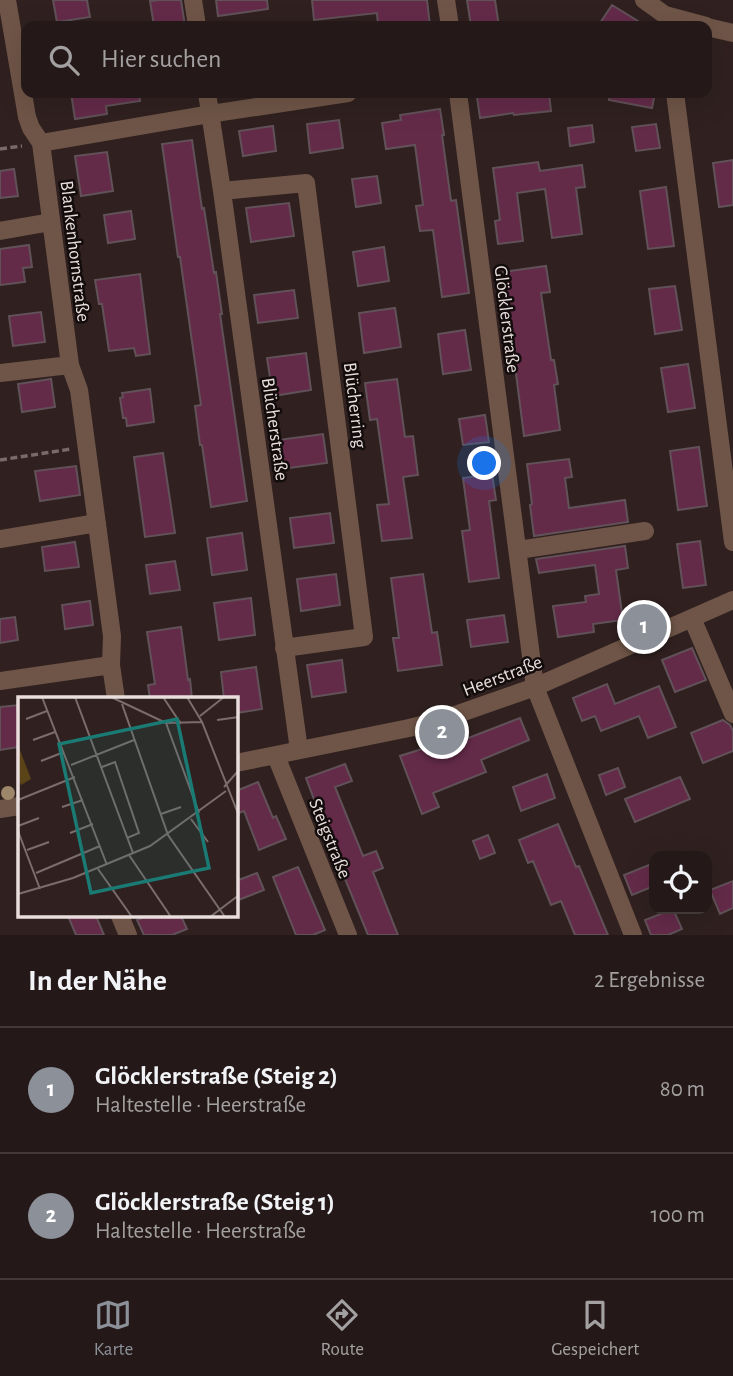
<!DOCTYPE html>
<html lang="de">
<meta charset="utf-8">
<style>
:root{--surface:#241918;--page:#2c2221;--text:#f1f3f6;--muted:#a3a0a2;--line:#413837;--accent:#8c9099}
body{margin:0;font-family:"Alegreya Sans",sans-serif;background:var(--page);color:var(--text)}
.controls{position:absolute;right:21px;bottom:21px;display:grid;overflow:hidden;border-radius:14px;box-shadow:0 7px 28px #0002}
.controls button{width:63px;height:63px;display:grid;place-items:center;padding:0;border:0;border-bottom:2px solid var(--line);background:var(--surface);color:var(--text);font:35px sans-serif}
.you{position:absolute;left:485px;top:464px;width:24px;height:24px;margin:-18px;border:5px solid #fff;border-radius:50%;background:#1a73e8;box-shadow:0 0 0 10px #1a73e833}
.badge{display:grid;place-items:center;width:46px;height:46px;border-radius:50%;background:var(--accent);color:#fff;font-size:23px;font-weight:700}
.pin{position:absolute;translate:-50% -50%;border:4px solid #fff;box-shadow:0 2px 7px #0006}
.list{margin:0;padding:0;list-style:none}
h2{display:flex;justify-content:space-between;align-items:center;height:91px;margin:0;padding:0 28px;font-size:30px}
h2 small{font-size:23px;font-weight:400;color:var(--muted)}
.list li{display:grid;grid-template-columns:46px 1fr auto;gap:21px;align-items:center;box-sizing:border-box;height:126px;padding:0 28px;border-top:2px solid var(--line)}
.list b{display:block;font-size:26px;white-space:nowrap}
.list p{margin:0;font-size:23px;white-space:nowrap;color:var(--muted)}
.list em{font-size:23px;font-style:normal;color:var(--muted)}
.icon{flex:none;width:38px;height:38px;fill:none;stroke:currentColor;stroke-width:2;stroke-linecap:round;stroke-linejoin:round}
.map{position:relative;flex:none;width:733px;height:935px;overflow:hidden}
.search{position:absolute;background:var(--surface);box-shadow:0 7px 28px #0002;left:21px;right:21px;top:21px;height:77px;display:flex;align-items:center;gap:18px;box-sizing:border-box;padding:0 24px;border-radius:14px;color:var(--muted);font-size:26px}
.sheet{height:343px;background:var(--surface)}
nav{display:flex;justify-content:space-around;align-items:center;box-sizing:border-box;height:98px;border-top:2px solid var(--line);background:var(--surface);font-size:19px;color:var(--muted)}
nav a{display:grid;justify-items:center;gap:4px}
nav .on{color:var(--accent)}
.map>svg:first-child{display:block}
.building{fill:#642b49;stroke:#615158;stroke-width:2}
.lines{fill:none;stroke-linecap:round;stroke-linejoin:round}
.path{stroke:#796b6a;stroke-width:3.5;stroke-dasharray:7 3.5;stroke-linecap:butt}
.minor{stroke:#6f5547;stroke-width:18}
.tree{fill:#9d866a}
.labels{text-anchor:middle;stroke-width:5;stroke-linejoin:round;paint-order:stroke}
.street-label{font-size:19px;fill:#e9dedd;stroke:#130c0c}
.inset-road{fill:none;stroke:#7a6d6c;stroke-width:2}
.view{fill:#1a7b74;fill-opacity:0.15;stroke:#1a7b74;stroke-width:3.5}
.inset-edge{fill:none;stroke:#e9dedd;stroke-width:3.5}
</style>
<div class="map">
<svg width="733" height="935" viewBox="0 0 733 935">
<rect width="100%" height="100%" fill="#302120"/>
<path class="building" d="M53 0H87L90 17 57 22Z
M158 0H181L185 26H154L150 1Z
M216 0H267L268 9 218 16Z
M312 0H427L430 26H378L377 13 314 20Z
M467 0H495L499 26H471Z
M612 5 646 26H598Z
M71 93H139L140 101 106 106 107 114 75 119Z
M509 93H549L551 111 514 115 513 113 480 118 477 97Z
M610 93H655L652 108 609 100Z
M440 109 444 135H442L451 201 456 200 469 293 442 297 433 230 420 231 416 206 423 205 415 145 386 149 382 123 401 120 400 115Z
M339 120 343 148 310 153 307 124Z
M656 124 660 148 636 151 632 127Z
M592 125 594 142 570 146 568 128Z
M273 126 276 151 243 156 239 131Z
M192 140 202 209 204 208 214 273 216 272 222 314H220L247 501 211 507 202 445H200L195 406 201 405 180 257H178L162 144Z
M107 152 113 191 81 196 75 156Z
M733 160V205L719 207 713 163Z
M538 162 540 171 582 165 585 187 576 188 582 234 552 238 545 189 517 193 523 241 498 244 495 221 500 220 493 168Z
M14 169 18 196 0 198V171Z
M377 176 381 203 356 207 352 179Z
M666 187 674 246 648 249 640 191Z
M289 203 294 236 251 242 246 208Z
M131 211 135 239 108 243 104 215Z
M29 245 32 267 23 268 25 282 0 285V249Z
M384 247 389 281 358 286 353 252Z
M546 266 550 292 541 293 551 360H554L558 384 554 385 560 430 524 436 503 272Z
M140 274 150 354 136 356 134 348 109 351 102 304H99L95 280Z
M675 286 682 330 655 334 649 289Z
M294 290 298 318 258 323 254 295Z
M395 308 401 347 364 353 359 313Z
M41 312 45 342 13 346 9 316Z
M465 330 471 370 443 374 438 334Z
M306 353 311 390 273 396 267 358Z
M688 364 695 408 668 412 661 368Z
M51 379 55 407 22 412 18 384Z
M397 379 405 437 413 436 418 475 403 477 412 538 382 541 377 505 389 504 377 419 370 420 365 383Z
M150 389 154 422 127 426 126 418H123L120 398 123 397 122 393Z
M485 415 489 442 463 445 459 419Z
M323 434 327 463 282 469 278 440Z
M699 447 707 506 678 510 670 451Z
M163 453 175 533 145 537 134 457Z
M569 459 572 477 565 478 569 508 625 500 628 522 534 536 530 505 532 504 527 464Z
M76 466 80 495 40 501 35 471Z
M492 474 496 500 489 501 499 578 469 582 462 531 470 530 463 478Z
M330 513 334 543 294 548 290 518Z
M242 533 247 570 212 575 207 538Z
M700 541 706 585 683 588 677 544Z
M75 542 79 567 45 571 42 547Z
M625 546 628 568 616 570 623 620 593 624 594 632 558 637 553 606 586 602 585 596 599 594 595 565 539 573 536 559Z
M175 561 180 590 150 594 146 565Z
M336 574 340 605 301 611 297 579Z
M423 574 432 633 437 632 442 665 398 671 393 638H399L391 578Z
M251 598 255 635 219 640 214 603Z
M90 601 93 625 65 629 62 605Z
M504 615 508 642 471 647 467 620Z
M15 617 18 640 0 643V619Z
M181 627 188 680 190 679 192 699H150L148 685 155 684 147 632Z
M692 648 706 680 675 692 662 660Z
M342 660 346 692 312 697 307 665Z
M256 667 262 709 236 713V699H224L221 672Z
M607 684 615 704 659 686 676 727 648 738 639 716 601 731 595 716 582 721 573 698Z
M19 705V747L0 750V707Z
M520 718 529 740 481 760 486 772 433 793 439 807 422 814 400 756 425 748 427 754Z
M723 720 730 725 733 731V751L703 763 691 733Z
M345 764 352 781 335 787 363 856 376 851 383 868 373 872 398 935H368L320 818H321L306 778Z
M618 768 625 787 606 795 599 775Z
M547 774 555 798 521 811 513 787Z
M680 777 690 799 635 822 625 799Z
M258 782 273 818 276 816 286 839 259 850 244 811 236 814V791Z
M558 824 576 867 579 866 608 935H575L561 901 551 905 533 861 528 863 519 840Z
M488 835 495 853 480 859 473 841Z
M654 863V886L632 895 624 875Z
M298 867 325 930 313 935H296L273 877Z
M257 873 264 890 236 901V881Z
M733 881V908L720 914 710 890Z
M673 909 682 929 668 935H651L645 920Z
M68 916H96L104 935H76Z
M147 916H181L187 929 172 935H144L137 920Z"/>
<g class="lines">
<path class="path" d="M0 149 22 146
M0 460 71 449"/>
<path class="minor" d="M7 0 27 117 31 128 41 143 70 365 79 390 112 636 111 665 116 699
M193 0 197 26
M446 0 450 26
M644 0 665 15 706 26
M707 27 733 33
M207 93 222 191 299 750
M458 93 535 687 633 935
M675 93 733 542
M41 143 210 114 348 93
M222 191 306 183 364 637 284 648
M0 231 51 222
M0 373 70 365
M0 539 97 523
M518 550 645 531
M692 618 733 714
M0 681 111 665
M276 756 348 935
M236 763 409 728 438 721 535 687 733 600
M0 809 19 806
M120 916 128 935"/>
</g>
<circle class="tree" cx="8" cy="793" r="7"/>
<g class="labels">
<g class="street-label">
<text transform="translate(76 251) rotate(83)" y="7">Blankenhornstraße</text>
<text transform="translate(508 319) rotate(83)" y="7">Glöcklerstraße</text>
<text transform="translate(356 405) rotate(83)" y="7">Blücherring</text>
<text transform="translate(276 429) rotate(82)" y="7">Blücherstraße</text>
<text transform="translate(502 675) rotate(-21)" y="7">Heerstraße</text>
<text transform="translate(331 838) rotate(68)" y="7">Steigstraße</text>
</g>
</g>
<g transform="translate(18 697)">
<rect width="220" height="220" fill="#302120"/>
<path d="M0 48 13 82 3 88 0 81Z" fill="#5b4318"/>
<path class="inset-road" d="M24 0 89 168M57 0 115 156M93 0 148 26 184 25M145 0 163 27M169 0 184 25 221 119M104 7 150 138 207 220M182 19 206 0M8 22 29 14M199 23 221 20M148 26 181 116M15 43 37 35M23 64 46 55M53 68 116 43M84 70 97 65 121 136 109 141M206 90 221 73M0 103 57 80M44 110 65 103M143 117 163 110M173 122 190 145M0 129 21 121M0 134 22 192M52 136 75 127M9 153 31 145M111 158 153 220M80 172 114 220M18 176 82 149M0 197 55 181 132 149 208 94M192 220 221 198"/>
<path class="view" d="M159 22 191 171 73 196 41 47Z"/>
<rect width="220" height="220" class="inset-edge"/>
</g>
</svg>
<div class="controls">
<button><svg class="icon" aria-label="locate" viewBox="0 0 24 24"><circle cx="12" cy="12" r="6"/><path d="M12 2v4M12 18v4M2 12h4M18 12h4"/></svg></button>
</div>
<div class="you"></div>
<div class="pin badge" style="left:644px;top:627px">1</div>
<div class="pin badge" style="left:442px;top:732px">2</div>
<div class="search"><svg class="icon" aria-label="search" viewBox="0 0 24 24"><circle cx="10" cy="10" r="6"/><path d="M15 15l6 6"/></svg>Hier suchen</div>
</div>
<section class="sheet">
<h2>In der Nähe<small>2 Ergebnisse</small></h2>
<ul class="list">
<li><span class="badge">1</span><div><b>Glöcklerstraße (Steig 2)</b><p>Haltestelle · Heerstraße</p></div><em>80 m</em></li>
<li><span class="badge">2</span><div><b>Glöcklerstraße (Steig 1)</b><p>Haltestelle · Heerstraße</p></div><em>100 m</em></li>
</ul>
</section>
<nav>
<a class="on"><svg class="icon" aria-label="map" viewBox="0 0 24 24"><path d="M3 6l6-2 6 2 6-2v14l-6 2-6-2-6 2zM9 4v14M15 6v14"/></svg>Karte</a>
<a><svg class="icon" aria-label="directions" viewBox="0 0 24 24"><path d="M12 3l9 9-9 9-9-9zM9 14v-3h6M13 9l2 2-2 2"/></svg>Route</a>
<a><svg class="icon" aria-label="saved" viewBox="0 0 24 24"><path d="M7 4h10v16l-5-4-5 4z"/></svg>Gespeichert</a>
</nav>
